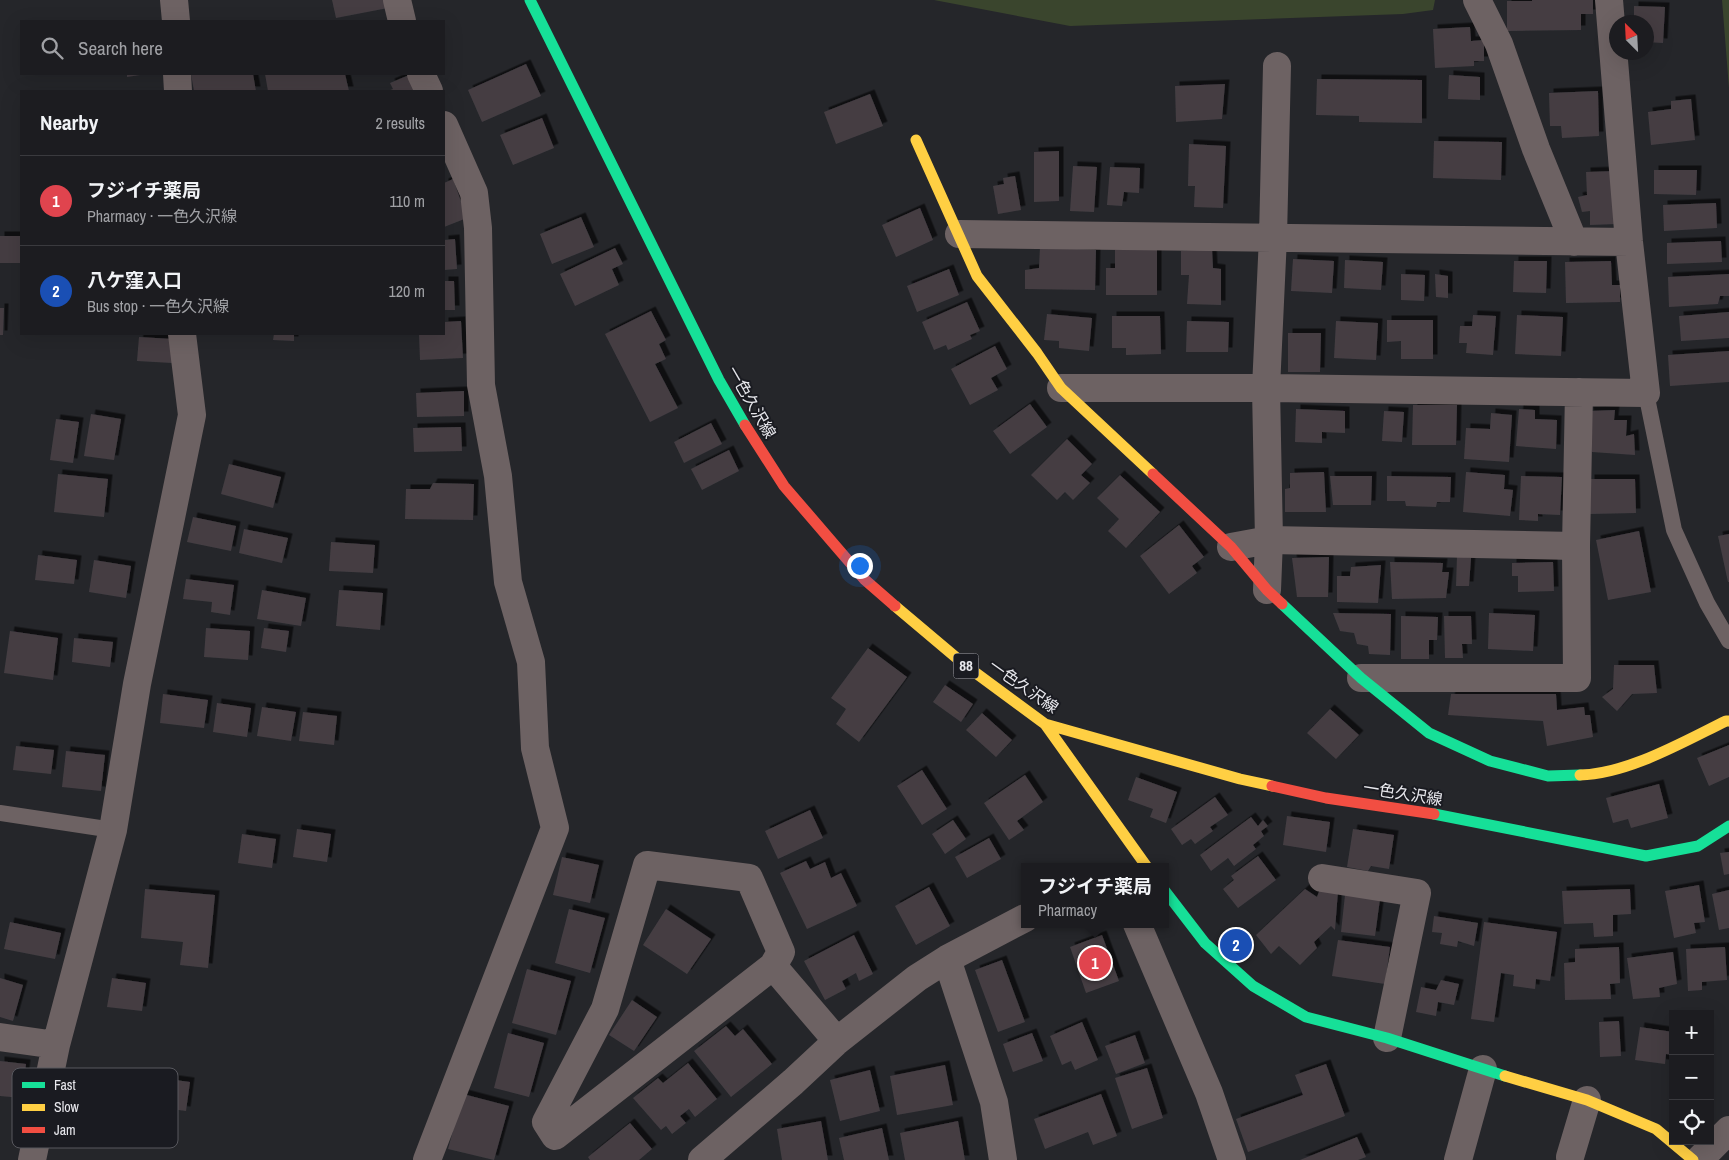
<!DOCTYPE html>
<meta charset="utf-8">
<style>
:root{--surface:#1c1c20;--page:#252529;--text:#f1f3f6;--muted:#a0a1a5;--line:#3a3a3e;--accent:#bca0f2}
body{margin:0;font-family:"Archivo Narrow","Noto Sans JP",sans-serif;background:var(--page);color:var(--text)}
.controls{position:absolute;right:15px;bottom:15px;display:grid;overflow:hidden;border-radius:0px;box-shadow:0 5px 20px #0002}
.controls button{width:45px;height:45px;display:grid;place-items:center;padding:0;border:0;border-bottom:1px solid var(--line);background:var(--surface);color:var(--text);font:25px sans-serif}
.compass{position:absolute;left:1609px;top:15px;width:45px;height:45px;border-radius:50%;background:var(--surface);box-shadow:0 5px 20px #0002;rotate:336deg}
.you{position:absolute;left:859px;top:565px;width:18px;height:18px;margin:-12px;border:4px solid #fff;border-radius:50%;background:#1a73e8;box-shadow:0 0 0 8px #1a73e833}
.badge{display:grid;place-items:center;width:32px;height:32px;border-radius:50%;background:var(--accent);color:#fff;font-size:16px;font-weight:700}
.pin{position:absolute;translate:-50% -50%;border:2px solid #fff;box-shadow:0 1px 5px #0006}
.popup{position:absolute;left:1021px;top:863px;width:148px;height:65px;box-sizing:border-box;display:grid;place-content:center;border-radius:0px;background:var(--surface);filter:drop-shadow(0 1px 4px #0005);font-size:16px;white-space:nowrap;color:var(--muted)}
.popup b{font-size:19px;color:var(--text)}
.popup::after{content:'';position:absolute;left:50%;top:100%;margin-left:-10px;border:10px solid transparent;border-top-color:var(--surface)}
.list{margin:0;padding:0;list-style:none}
h2{display:flex;justify-content:space-between;align-items:center;height:65px;margin:0;padding:0 20px;font-size:21px}
h2 small{font-size:16px;font-weight:400;color:var(--muted)}
.list li{display:grid;grid-template-columns:32px 1fr auto;gap:15px;align-items:center;box-sizing:border-box;height:90px;padding:0 20px;border-top:1px solid var(--line)}
.list b{display:block;font-size:19px;white-space:nowrap}
.list p{margin:0;font-size:16px;white-space:nowrap;color:var(--muted)}
.list em{font-size:16px;font-style:normal;color:var(--muted)}
.icon{flex:none;width:28px;height:28px;fill:none;stroke:currentColor;stroke-width:2;stroke-linecap:round;stroke-linejoin:round}
.map{position:relative;flex:none;width:1729px;height:1160px;overflow:hidden}
.search{position:absolute;background:var(--surface);box-shadow:0 5px 20px #0002;left:20px;top:20px;width:425px;height:55px;display:flex;align-items:center;gap:12px;box-sizing:border-box;padding:0 18px;border-radius:0px;color:var(--muted);font-size:19px}
.panel{position:absolute;background:var(--surface);box-shadow:0 5px 20px #0002;left:20px;top:90px;width:425px;height:245px;border-radius:0px}
.map>svg:first-child{display:block}
.green{fill:#3a452d}
.building{fill:#443e43;filter:url(#shadow)}
.lines{fill:none;stroke-linecap:round;stroke-linejoin:round}
.lane{stroke:#6d6263;stroke-width:16}
.street{stroke:#6d6263;stroke-width:28}
.fast{stroke:#16e098;stroke-width:11}
.slow{stroke:#ffcf43;stroke-width:11}
.jam{stroke:#f24e42;stroke-width:11}
.labels{text-anchor:middle;stroke-width:4;stroke-linejoin:round;paint-order:stroke}
.shield{fill:#1a1b21;stroke:#aaaab0;stroke-width:1}
.shield-label{font-size:15px;font-weight:bold;fill:#e8e8ed}
.street-label{font-size:16px;fill:#e8e8ed;stroke:#1a1b21}
.key{fill:#1a1b21;stroke:#58585e;stroke-width:1}
.key-label{font-size:14px;fill:#e8e8ed}
</style>
<div class="map">
<svg width="1729" height="1160" viewBox="0 0 1729 1160">
<defs>
<filter id="shadow"><feDropShadow dx="4.5" dy="-4.5" stdDeviation="0" flood-color="#0009"/></filter>
</defs>
<rect width="100%" height="100%" fill="#25262a"/>
<path class="green" d="M934 0H1435L1433 10 1403 14 1070 26Z
M1722 0H1729V88Z"/>
<path class="building" d="M332 0H387L388 8 336 18Z
M1532 0H1593V14H1581V30L1507 31V1H1532Z
M1634 6 1665 7 1663 43 1646 42V22H1634Z
M1470 27 1471 41 1484 40V61H1474V66L1435 68 1433 29Z
M526 64 541 96 482 122 468 90Z
M127 74H140V75L127 77Z
M191 74H253L256 91H194Z
M265 74H345L349 91H268Z
M409 75 416 91H388L393 89 390 83Z
M1449 75 1480 77V100L1448 99Z
M1317 79 1422 80V123L1359 122V116L1316 115Z
M1225 84 1222 119 1176 122 1175 86Z
M1598 91 1599 136 1562 138 1561 126H1550L1549 93Z
M870 94 883 126 836 144 824 112Z
M1691 99 1695 140 1651 145 1648 112 1671 109V101Z
M542 118 554 148 513 165 500 135Z
M1434 141 1502 142 1501 180 1433 178Z
M1189 144 1226 146 1223 208 1194 207 1195 186H1188Z
M1059 151V201L1034 202V152Z
M1073 166 1097 167 1094 212 1070 211Z
M1110 167 1140 168 1139 193 1124 192 1122 206 1107 205Z
M1654 170H1697L1696 195 1654 194Z
M1615 171 1617 224 1590 225V211L1582 212 1578 197 1587 195 1586 172Z
M1015 176 1021 210 998 214 993 186 1004 184 1003 178Z
M453 179 467 218 444 227V183Z
M1716 203 1717 228 1664 231 1663 205Z
M920 208 933 240 896 257 882 225Z
M581 217 594 247 552 264 540 234Z
M0 236H21V263H0Z
M455 239 457 269 444 270V240Z
M1721 241 1722 262 1667 264V243Z
M1040 247 1096 250 1095 290 1025 289V270L1039 268Z
M615 248 623 264 612 269 619 285 575 306 560 274Z
M1212 249 1213 268 1221 269V305L1187 304 1189 275H1181V251Z
M1115 250H1157V295H1106V268H1115Z
M1293 259 1334 261 1332 293 1291 291Z
M1345 260 1383 262 1381 290 1344 288Z
M1514 261H1547L1546 293 1513 292Z
M1611 261 1612 285H1620V302L1566 303 1565 262Z
M949 269 959 295 917 312 907 286Z
M1401 274 1425 275 1424 301 1401 300Z
M1435 274 1448 276V298L1436 297Z
M1729 274V296H1720L1718 304 1669 307 1668 277Z
M444 281H454L455 310H444Z
M967 302 980 331 970 335 972 339 948 350 946 345 934 350 922 322Z
M0 308H4L3 335H0Z
M651 311 666 340 659 344 666 359 655 364 678 408 650 422 605 334Z
M1729 312V338L1681 341 1679 316Z
M1047 314 1092 318 1089 351 1059 348V341L1044 340Z
M1473 315 1496 316 1493 355 1466 353 1467 343H1459L1460 326H1472Z
M1517 315 1563 317 1561 356 1515 354Z
M1112 316H1160L1161 354 1126 355V348H1112Z
M1387 320H1433V359H1401V341L1387 342Z
M461 321 463 358 420 360 419 334H444V322Z
M1187 321 1229 322 1228 352H1186Z
M1336 321 1378 323 1376 360 1334 358Z
M1288 333H1321L1320 372H1288Z
M274 334H294V341L273 340Z
M139 337 173 339 172 363 137 361Z
M995 346 1007 369 991 378 998 390 970 405 951 369Z
M1729 351V382L1670 386 1668 355Z
M464 391V416L417 417 416 393Z
M1030 404 1047 427 1010 454 993 431Z
M1413 405H1457L1456 445H1412Z
M1296 409 1345 411V433L1322 432V443L1295 442Z
M1519 409 1535 410V419L1557 420 1556 449 1516 446Z
M1615 410 1614 420H1627L1626 436 1634 434 1635 455 1592 452 1589 411Z
M1384 411 1404 412 1402 442 1382 441Z
M1491 413 1512 415 1509 462 1464 459 1466 428 1490 429Z
M91 414 121 419 114 460 84 456Z
M56 419 79 422 73 463 50 460Z
M711 423 722 444 684 463 674 442Z
M461 427 462 451 414 452 413 428Z
M1067 439 1092 464 1081 475 1090 483 1073 500 1065 492 1057 500 1031 475Z
M729 450 739 471 702 490 691 469Z
M229 464 281 477 273 508 221 494Z
M1324 472 1326 512H1285V489L1290 488V473Z
M1466 472 1505 475 1504 489 1513 490 1510 516 1463 512Z
M58 474 108 479 104 517 54 512Z
M1120 475 1160 512 1126 548 1108 531 1119 519 1097 498Z
M1330 476H1372L1371 505H1333Z
M1387 476 1451 477 1450 502H1437L1436 507 1406 506 1405 501H1387Z
M1521 476 1562 477 1560 515 1538 514V521L1519 520Z
M1590 479H1635L1636 513 1590 514Z
M433 483 474 484 473 520 405 519 406 489H430Z
M193 517 236 526 231 551 187 542Z
M1179 525 1204 557 1192 566 1197 573 1169 594 1140 556Z
M244 529 288 538 282 563 239 553Z
M1639 531 1651 592 1608 600 1596 540Z
M1729 534V582H1728L1718 536Z
M331 542 375 545 373 573 329 571Z
M38 555 77 560 74 584 35 580Z
M1457 556 1471 558 1469 586H1456Z
M1329 557 1328 597H1297L1292 558Z
M94 560 131 566 126 598 89 592Z
M1390 562 1443 563 1442 572H1449L1446 598 1392 599Z
M1553 562 1554 591 1518 592V576H1512V563Z
M1381 565 1378 603 1337 602V576H1350L1351 567Z
M186 579 234 585 230 615 211 612 212 602 183 599Z
M262 590 306 598 301 626 257 619Z
M339 590 383 593 380 630 336 626Z
M1333 613 1391 614 1390 655 1369 654 1368 646 1357 644 1354 633 1340 631Z
M1489 613 1535 615 1533 651 1488 649Z
M1401 616 1438 617 1437 640H1429V659H1401Z
M1444 616H1471L1472 644H1462L1463 658H1445Z
M206 628 250 631 248 660 204 657Z
M264 628 289 631 286 652 261 648Z
M10 631 58 638 53 680 4 673Z
M74 638 113 642 110 667 72 662Z
M868 648 907 677 859 742 836 724 846 709 831 698Z
M1614 665H1654L1657 693 1632 694 1617 711 1602 697 1613 689Z
M945 685 973 704 961 722 933 702Z
M163 694 208 700 204 728 160 723Z
M1451 694H1556L1557 710 1584 707 1585 715H1590L1593 737 1547 746 1543 721 1448 715Z
M217 703 251 708 247 737 213 732Z
M262 707 296 712 291 741 257 736Z
M1330 709 1359 735 1336 759 1307 733Z
M303 712 337 716 334 745 299 741Z
M982 713 1012 740 996 757 966 730Z
M1729 745V777L1709 786 1697 758Z
M16 746 54 750 51 774 13 770Z
M66 751 105 755 101 791 62 787Z
M922 770 947 809 922 825 897 786Z
M1025 775 1043 802 1017 821 1024 830 1009 840 984 803Z
M1136 777 1177 792 1166 823 1150 817 1153 809 1128 800Z
M1659 784 1668 818 1631 828 1628 819 1613 823 1606 798Z
M1215 797 1228 815 1210 827 1213 831 1195 844 1191 839 1182 845 1171 829Z
M810 810 823 838 778 859 765 831Z
M1287 816 1330 822 1326 852 1283 845Z
M1251 817 1258 826 1263 820 1268 826 1261 831 1264 836 1253 845 1256 849 1234 866 1228 858 1211 871 1200 855Z
M953 820 966 839 945 854 932 834Z
M297 829 331 834 327 862 293 857Z
M1353 829 1394 835 1389 869 1371 866 1368 871 1347 867Z
M242 834 276 839 272 868 238 863Z
M989 838 1001 859 967 878 955 857Z
M1729 852V874L1724 875 1720 853Z
M1258 856 1276 880 1238 908 1223 889 1234 880 1231 876Z
M562 857 599 865 590 903 553 895Z
M806 861 810 869 825 862 831 878 841 873 857 906 807 929 780 873Z
M1699 885 1705 922 1694 923 1696 933 1674 938 1665 891Z
M1321 886 1338 891 1335 930 1331 926 1314 942 1317 948 1300 965 1279 946 1271 954 1256 935 1305 889 1317 897Z
M929 887 950 926 916 945 895 906Z
M145 889 215 895 208 968 180 965 183 942 141 938Z
M1630 889 1631 914 1613 915V936L1594 937 1593 923 1564 924 1562 891Z
M1729 890V928L1719 930 1712 894Z
M1345 895 1380 899 1375 936 1341 932Z
M569 909 605 918 590 973 555 963Z
M666 909 711 939 687 974 643 945Z
M1434 916 1478 923 1474 946 1458 941 1457 947 1440 944 1442 933 1432 932Z
M10 922 61 933 55 959 4 949Z
M1484 922 1557 932 1550 981 1536 979 1535 989 1513 986 1514 975 1501 973 1494 1022 1471 1019Z
M854 935 873 974 859 981 856 973 842 981 846 989 825 1000 804 961Z
M1102 935 1119 981 1086 993 1070 947Z
M1338 940 1390 947 1385 984 1332 976Z
M1619 947 1620 983 1610 984 1611 999 1565 1000 1564 963 1575 962V949Z
M1725 947 1727 980 1702 982V990L1688 991 1686 949Z
M1673 952 1677 984 1659 988 1660 997 1633 999 1627 958Z
M1002 960 1025 1022 998 1032 975 970Z
M527 969 571 981 556 1035 512 1023Z
M0 978 23 985 13 1021 0 1017Z
M112 978 146 983 142 1011 107 1007Z
M1441 980 1459 984 1454 1005 1438 1002 1436 1016 1416 1012 1421 987 1436 990Z
M632 1000 657 1017 634 1051 609 1035Z
M1619 1021 1621 1056 1600 1057 1599 1022Z
M1082 1022 1098 1060 1075 1070 1071 1061 1062 1065 1050 1036Z
M726 1026 735 1036 743 1029 772 1064 731 1097 694 1051Z
M1640 1027 1673 1032V1055L1666 1054 1665 1064 1635 1060Z
M508 1033 544 1043 529 1097 494 1088Z
M1032 1033 1043 1061 1013 1072 1003 1044Z
M1135 1035 1145 1063 1116 1074 1105 1046Z
M0 1061 26 1064 22 1098 0 1096Z
M688 1063 717 1099 695 1117 689 1109 680 1116 686 1123 672 1134 666 1126 661 1130 633 1098 658 1078 663 1083Z
M1326 1064 1345 1116 1248 1152 1236 1119 1303 1095 1295 1075Z
M945 1065 953 1105 897 1115 890 1076Z
M1147 1068 1163 1118 1132 1129 1115 1078Z
M870 1070 880 1111 840 1121 830 1080Z
M146 1076 190 1082 186 1111 142 1105Z
M463 1094 509 1106 494 1160 448 1149Z
M1101 1094 1117 1136 1093 1145 1088 1132 1045 1149 1034 1119Z
M80 1099 123 1105 119 1134 75 1128Z
M821 1121 828 1160H782L777 1129Z
M958 1121 965 1160H905L900 1133Z
M630 1123 652 1149 639 1160H590L588 1157Z
M882 1128 889 1160H844L839 1138Z
M1357 1137 1366 1157 1358 1160H1300Z"/>
<g class="lines">
<path class="lane" d="M1646 393 1674 530 1707 603 1729 641
M0 813 113 830"/>
<path class="street" d="M174 0 176 21
M397 0 402 21
M1477 0 1499 44 1536 149 1574 242
M177 74 178 91
M421 74 429 91
M959 234 1629 242
M1061 388H1266L1646 393 1629 242 1609 0
M1231 547 1269 540 1576 546
M1267 590 1269 540 1266 388 1273 237 1277 66
M1361 678H1577L1576 546 1579 392
M1322 878 1417 893 1387 1038
M1137 924 1209 1093 1232 1160
M947 959 994 1102 1003 1160
M773 966 555 1136 546 1122 605 1009 647 865 749 878 781 952 773 966 837 1041
M0 1037 56 1045
M1570 1157 1587 1100
M32 1160 56 1045 113 830 137 684 192 415 182 334
M427 1160 555 828 535 748 531 662 508 582 498 476 481 385 478 228 474 193 444 125
M702 1160 793 1082 837 1041 917 978 947 959 1025 918
M1458 1160 1483 1069
M1699 1160 1729 1130"/>
<path class="fast" d="M530 0 719 380 745 425
M1282 604 1361 678 1429 733 1490 761 1548 776 1580 775
M1434 814 1646 856 1698 846 1729 826
M1165 891 1205 943 1253 986 1306 1017 1387 1038 1505 1076"/>
<path class="slow" d="M916 140 977 276 1037 353 1061 388 1153 474
M895 606 965 665 1045 724 1240 779 1272 786
M1045 724 1147 867
M1580 775C1628 774 1683 742 1726 721H1729
M1505 1076 1587 1100 1656 1129 1693 1160"/>
<path class="jam" d="M745 425 784 486 864 579 895 606
M1153 474 1231 547 1267 590 1282 604
M1272 786 1326 798 1434 814"/>
</g>
<g class="labels">
<rect class="shield" x="953.5" y="653.5" width="25" height="25" rx="4"/>
<g class="shield-label">
<text x="966" y="671">88</text>
</g>
<g class="street-label">
<text transform="translate(752 402) rotate(60)" y="6">一色久沢線</text>
<text transform="translate(1024 686) rotate(35)" y="6">一色久沢線</text>
<text transform="translate(1403 793) rotate(9)" y="6">一色久沢線</text>
</g>
</g>
<rect x="12" y="1068" width="166" height="80" rx="8" class="key"/>
<rect x="22" y="1082" width="23" height="6" fill="#16e098"/>
<rect x="22" y="1104" width="23" height="7" fill="#ffcf43"/>
<rect x="22" y="1127" width="23" height="6" fill="#f24e42"/>
<g class="key-label">
<text x="54" y="1090">Fast</text>
<text x="54" y="1112">Slow</text>
<text x="54" y="1135">Jam</text>
</g>
</svg>
<div class="controls">
<button>+</button>
<button>−</button>
<button><svg class="icon" aria-label="locate" viewBox="0 0 24 24"><circle cx="12" cy="12" r="6"/><path d="M12 2v4M12 18v4M2 12h4M18 12h4"/></svg></button>
</div>
<svg class="compass" viewBox="-18 -18 36 36"><path d="M0-13l5 13h-10z" fill="#e53935"/><path d="M0 13l5-13h-10z" fill="#a0a1a5"/></svg>
<div class="you"></div>
<div class="pin badge" style="left:1095px;top:963px;background:#e0444e">1</div>
<div class="popup"><b>フジイチ薬局</b>Pharmacy</div>
<div class="pin badge" style="left:1236px;top:945px;background:#1a4fb4">2</div>
<div class="search"><svg class="icon" aria-label="search" viewBox="0 0 24 24"><circle cx="10" cy="10" r="6"/><path d="M15 15l6 6"/></svg>Search here</div>
<section class="panel">
<h2>Nearby<small>2 results</small></h2>
<ul class="list">
<li><span class="badge" style="background:#e0444e">1</span><div><b>フジイチ薬局</b><p>Pharmacy · 一色久沢線</p></div><em>110 m</em></li>
<li><span class="badge" style="background:#1a4fb4">2</span><div><b>八ケ窪入口</b><p>Bus stop · 一色久沢線</p></div><em>120 m</em></li>
</ul>
</section>
</div>
